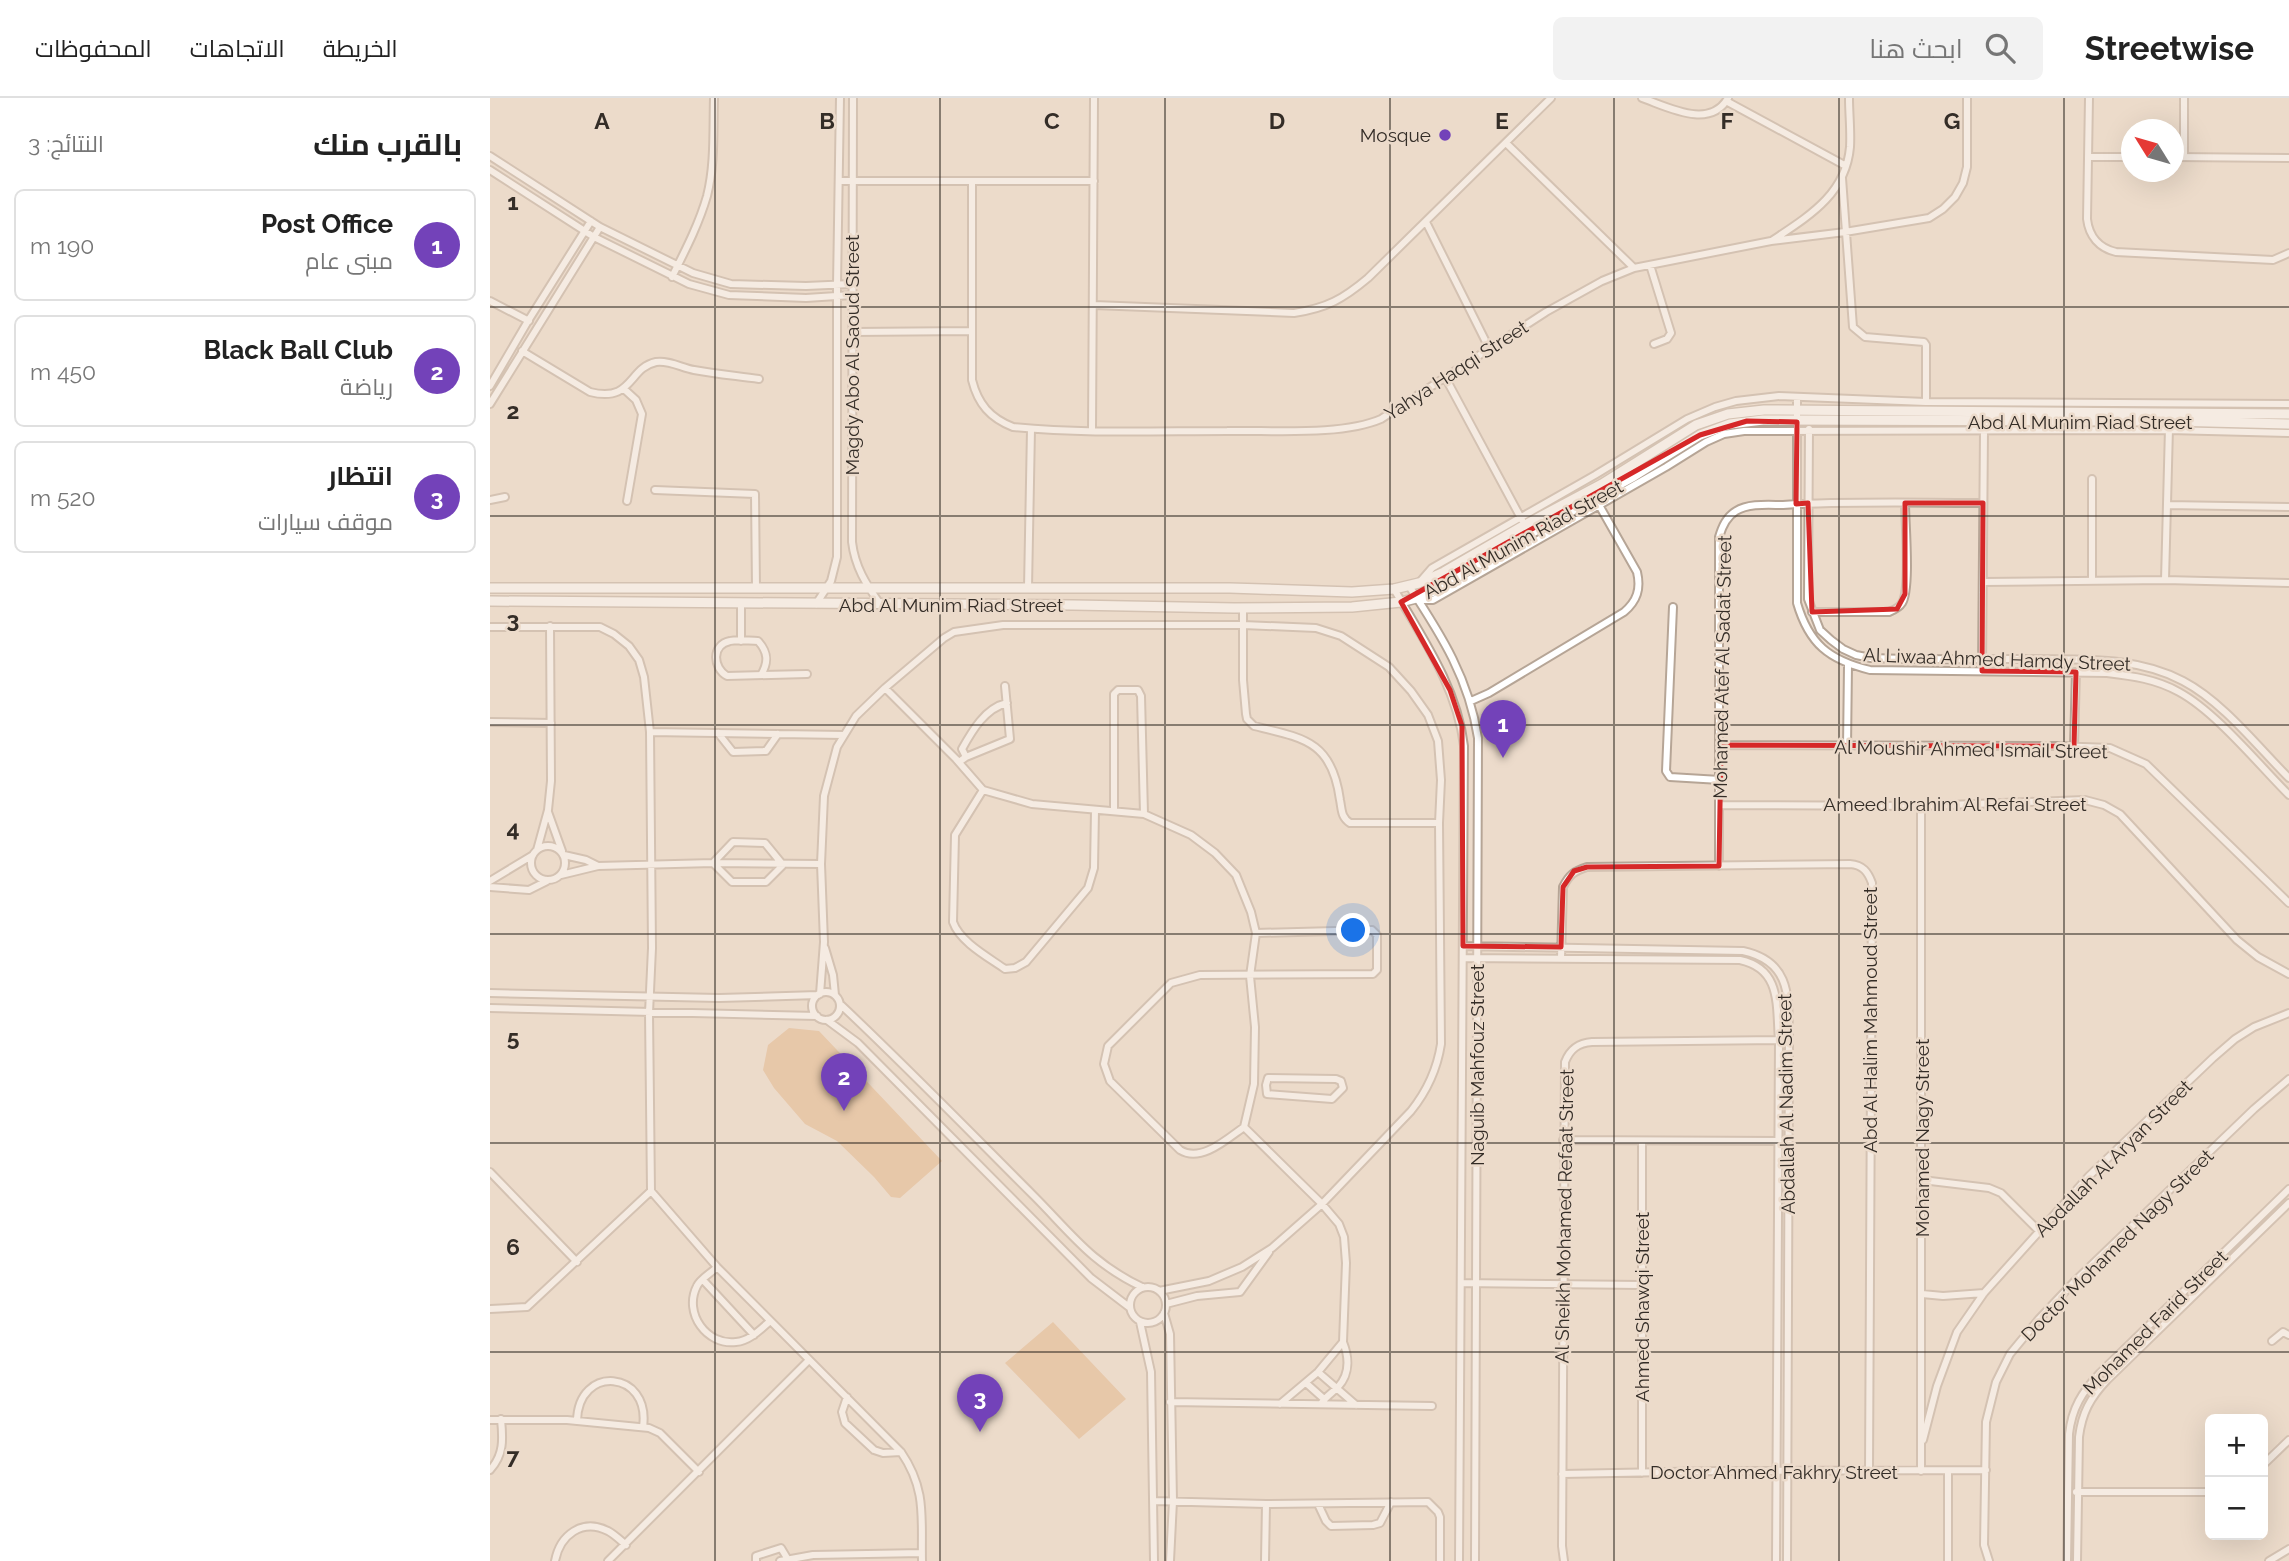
<!DOCTYPE html>
<html lang="ar">
<meta charset="utf-8">
<style>
:root{--surface:#fff;--page:#f2f2f2;--text:#222;--muted:#767676;--line:#e0e0e0;--accent:#7342b9}
body{margin:0;font-family:Raleway,Cairo,sans-serif;background:var(--page);color:var(--text);direction:rtl}
.controls{position:absolute;right:21px;bottom:21px;display:grid;overflow:hidden;border-radius:10px;box-shadow:0 7px 28px #0002}
.controls button{width:63px;height:63px;display:grid;place-items:center;padding:0;border:0;border-bottom:2px solid var(--line);background:var(--surface);color:var(--text);font:35px sans-serif}
.compass{position:absolute;left:1631px;top:21px;width:63px;height:63px;border-radius:50%;background:var(--surface);box-shadow:0 7px 28px #0002;rotate:307deg}
.you{position:absolute;left:864px;top:833px;width:24px;height:24px;margin:-18px;border:5px solid #fff;border-radius:50%;background:#1a73e8;box-shadow:0 0 0 10px #1a73e833}
.badge{display:grid;place-items:center;width:46px;height:46px;border-radius:50%;background:var(--accent);color:#fff;font-size:23px;font-weight:700}
.pin{position:absolute;translate:-50% -58px;filter:drop-shadow(0 2px 4px #0008)}
.pin::after{content:'';position:absolute;top:37px;width:24px;height:21px;background:inherit;clip-path:polygon(0 0,100% 0,50% 100%)}
.list{margin:0;padding:0;list-style:none}
h2{display:flex;justify-content:space-between;align-items:center;height:91px;margin:0;padding:0 28px;font-size:30px}
h2 small{font-size:23px;font-weight:400;color:var(--muted)}
.list li{display:grid;grid-template-columns:46px 1fr auto;gap:21px;align-items:center;box-sizing:border-box;height:112px;margin:0 14px 14px;padding:0 14px;border:2px solid var(--line);border-radius:10px}
.list b{display:block;font-size:26px;white-space:nowrap}
.list p{margin:0;font-size:23px;white-space:nowrap;color:var(--muted)}
.list em{font-size:23px;font-style:normal;color:var(--muted)}
.icon{flex:none;width:38px;height:38px;fill:none;stroke:currentColor;stroke-width:2;stroke-linecap:round;stroke-linejoin:round}
.map{position:relative;flex:none;width:1799px;height:1463px;overflow:hidden;direction:ltr}
header{display:flex;align-items:center;gap:42px;box-sizing:border-box;height:98px;padding:0 35px;background:var(--surface);border-bottom:2px solid var(--line)}
header strong{font-size:33px}
nav{display:flex;gap:38px;margin-inline-start:auto;font-size:24px}
.search{width:490px;height:63px;background:var(--page);display:flex;align-items:center;gap:18px;box-sizing:border-box;padding:0 24px;border-radius:10px;color:var(--muted);font-size:26px}
main{display:flex}
aside{flex:1;background:var(--surface)}
.map>svg:first-child{display:block}
.green{fill:#dfb182}
.lines{fill:none;stroke-linecap:round;stroke-linejoin:round}
.street-casing{stroke:#b6a596;stroke-width:10}
.secondary-casing{stroke:#b6a596;stroke-width:12}
.street{stroke:#fff;stroke-width:6}
.secondary{stroke:#fff;stroke-width:9}
.marked{fill:none;stroke:#d62828;stroke-width:5;stroke-linejoin:round}
.grid{fill:none;stroke:#342d27;stroke-width:2;stroke-opacity:0.55}
.poi-dot{fill:#7342b9;stroke:#ecdbcb;stroke-width:2.5}
.labels{text-anchor:middle;stroke-width:5;stroke-linejoin:round;paint-order:stroke}
.poi-label{font-size:19px;fill:#342d27;stroke:#ecdbcb;text-anchor:end}
.street-label{font-size:19px;fill:#342d27;stroke:#ecdbcb}
.grid-label{font-size:23px;text-anchor:middle;font-weight:bold;fill:#342d27;stroke:#ecdbcb;stroke-width:5;stroke-linejoin:round;paint-order:stroke}
</style>
<header>
<strong>Streetwise</strong>
<div class="search"><svg class="icon" aria-label="search" viewBox="0 0 24 24"><circle cx="10" cy="10" r="6"/><path d="M15 15l6 6"/></svg>ابحث هنا</div>
<nav><a>الخريطة</a><a>الاتجاهات</a><a>المحفوظات</a></nav>
</header>
<main>
<div class="map">
<svg width="1799" height="1463" viewBox="0 0 1799 1463">
<rect width="100%" height="100%" fill="#ecdbcb"/>
<path class="green" d="M299 930 329 933 452 1063 410 1100 401 1099 384 1079 347 1043 315 1026 284 990 273 972 278 947Z
M563 1224 636 1301 589 1341 515 1265Z"/>
<g class="lines">
<defs>
<path id="street" d="M363 0 362 444C365 469 376 486 390 506
M1152 0C1178 9 1220 32 1238 0
M1599 0 1597 121C1599 138 1609 150 1626 154L1783 162 1799 155
M1236 3 1356 68
M1016 45 1144 170
M0 58 110 129 203 175 241 186 316 188 361 186
M1599 59H1642
M1684 59 1799 60
M1694 59V0
M0 72 104 139 199 186 239 197 316 200 362 197
M1352 80 1363 229 1375 239 1434 244 1436 247V304
M350 83H604
M482 83V282C488 306 500 320 523 329 594 336 666 333 737 333 781 332 852 338 891 321L1056 214 1112 183 1144 170 1281 143 1355 134 1439 120 1453 111 1465 99 1473 85 1477 69V0
M936 124 999 250
M1283 142C1319 118 1356 96 1360 49 1361 33 1359 16 1359 0
M1160 167 1181 235 1177 241 1164 246
M182 179C195 153 209 126 217 98 225 67 223 32 224 0
M0 203 39 223
M604 207 804 215C837 210 853 201 878 180L1061 0
M363 234 481 233
M32 253 100 294C143 305 138 270 166 264 179 262 192 270 204 272 225 276 248 278 269 281
M955 279 1032 422
M0 288 38 223 101 123
M134 291 146 302 152 316 137 403
M1307 300V505C1319 546 1339 562 1380 572L1617 575C1642 578 1666 581 1689 594 1726 614 1768 666 1799 697
M0 306 110 129
M1319 331 1318 501 1330 532 1341 542 1353 551 1366 557 1381 560C1434 562 1488 561 1541 561 1592 562 1647 558 1693 583 1733 604 1767 648 1799 680
M602 333 604 0
M165 392 265 396 266 490
M0 402 15 399
M1677 407 1799 409
M1675 482 1679 330
M1602 483V381
M1493 484 1675 482 1799 485
M929 485 942 470 1105 377 1197 321 1225 309 1246 303 1289 298 1436 304 1799 306
M919 488C952 538 979 581 988 640L985 1463
M538 490 541 331
M904 491C933 541 967 589 974 648L969 1463
M928 499 933 502H943L1176 369 1216 344 1234 336 1254 333 1679 332 1799 335
M326 506 341 483 347 459V187L350 0
M1183 509 1176 673 1180 679 1230 682
M753 510V582L756 616 757 621 764 628C814 640 842 643 850 702 852 712 851 719 860 725H949
M1322 514H1399C1404 512 1409 510 1412 505 1421 491 1415 425 1415 405
M0 529H110L124 536 139 548 149 562 154 579 160 634 162 850 159 915 161 1093 227 1169 411 1354C437 1392 431 1420 432 1463
M251 543V506
M1492 573 1494 332
M271 577C279 564 278 554 268 543 259 543 248 541 240 543 221 547 223 570 237 578L317 576
M395 590 466 661 493 692 542 706 654 716 701 737 725 755 746 777 761 814 766 835 760 878 765 929 764 986 754 1029C737 1041 711 1065 690 1052L620 983 614 966 618 948 681 885 710 877 883 876 887 872V837L882 832 766 835
M981 603 999 595 1134 514C1147 503 1151 491 1147 474L1109 407
M0 624 61 625
M160 634 354 637
M228 635 243 654 276 653 288 636
M1231 647 1566 648 1620 650 1656 666 1799 805
M1584 648 1586 574
M1357 649 1358 567
M476 659 472 651C482 633 495 610 517 605
M469 664 476 659 520 641 515 588
M493 692 465 737 463 824C470 844 498 859 515 871L525 870 536 864 598 790 604 770 605 712
M1230 707 1431 708 1595 702 1614 707 1630 716 1747 842 1768 859 1799 876
M624 713V596L628 592H648L651 598 654 716
M58 714 72 753
M243 744 275 745 293 767 276 784H242L223 765Z
M41 765a17 17 0 1 1 34 0a17 17 0 1 1-34 0Z
M47 752 58 712 61 683 60 528
M74 757 96 762 108 768
M1229 768V439C1232 429 1236 419 1246 413 1259 405 1279 407 1293 407 1360 403 1427 405 1493 405
M71 777 108 768 223 765 331 766
M0 783 43 757
M0 789 39 792 57 783
M973 848 1253 853C1303 864 1298 901 1299 942L1297 1463
M335 850 343 877 345 897
M973 860 1250 862C1292 871 1286 908 1289 942L1286 1463
M1071 860 1073 789C1079 777 1084 773 1097 769L1360 766C1373 767 1378 774 1382 785L1379 1373
M322 908a14 14 0 1 1 28 0a14 14 0 1 1-28 0Z
M0 895 229 900 328 897
M330 896 334 844 331 766 334 698 347 649 366 618 395 590 454 540 464 534 513 527H753L826 530 851 538 899 569 921 593 938 617 948 643 951 682 949 725 951 946C947 972 937 993 921 1013L832 1106 782 1150 752 1169 719 1183 669 1193
M350 906C416 968 479 1033 543 1097 581 1135 601 1165 652 1189
M0 910 327 918
M337 922 368 945 601 1180 639 1209
M778 980 846 981 851 983 853 990 842 1001 777 996 776 987Z
M754 1029 832 1106 849 1126 854 1139 856 1165 853 1244 828 1274 790 1306
M1073 1042 1292 1043
M0 1074 87 1164
M1432 1082 1499 1090 1511 1095 1549 1133
M227 1169C221 1175 210 1181 207 1188 193 1215 217 1248 246 1244 259 1243 270 1232 279 1224
M213 1182 264 1237
M971 1185 1152 1187
M640 1207a18 18 0 1 1 36 0a18 18 0 1 1-36 0Z
M1432 1196 1453 1198 1494 1195
M676 1206 707 1198 750 1194 779 1154
M0 1211 37 1209 161 1093
M674 1215 680 1236 683 1403 680 1463
M650 1224 661 1274 664 1463
M1782 1243 1793 1234 1799 1237
M828 1274 866 1307
M816 1285 834 1301
M357 1299 352 1314 355 1325 384 1352 393 1355 411 1354
M680 1304 942 1308
M831 1306C835 1299 842 1295 848 1289 860 1276 859 1259 853 1244
M0 1322H77L159 1330 170 1335 209 1374
M87 1323C88 1266 161 1272 153 1329
M1433 1342 1447 1288 1467 1234 1494 1195 1599 1078 1723 960 1745 941 1764 929 1799 915
M1773 1367 1799 1342
M0 1372C14 1357 13 1341 11 1321
M1431 1373V708
M1458 1373V1463
M1152 1375V1043
M1072 1376 1230 1373 1496 1372
M1586 1394H1720
M664 1403 776 1406 938 1404 948 1414 950 1419V1463
M828 1406 836 1423 841 1428 883 1427 890 1425 901 1404
M65 1463C70 1437 92 1420 118 1433 124 1436 130 1442 136 1447
M118 1463 319 1262
M266 1463V1458L291 1450 297 1460
M290 1463 323 1457 432 1455
M775 1463 776 1406
M1074 1463 1072 1448 1075 964C1080 951 1088 945 1102 944L1290 942
M1499 1463 1494 1447 1496 1324 1506 1284 1520 1256 1549 1221 1585 1183 1764 1011 1799 981
M1577 1463 1579 1336C1582 1310 1592 1294 1610 1275L1799 1091
M1587 1463 1589 1339C1592 1315 1600 1300 1617 1282L1799 1105
M1779 1463 1799 1451"/>
<path id="secondary" d="M0 490H740L862 494 904 491 929 485 954 474 1035 427 1112 386 1206 327 1238 316 1274 312 1799 316
M0 503 583 507 744 510 862 509 911 504 927 500 946 492 1039 436 1144 378 1210 337 1240 326 1273 322 1679 323 1799 326"/>
</defs>
<use href="#street" class="street-casing"/>
<use href="#secondary" class="secondary-casing"/>
<use href="#street" class="street"/>
<use href="#secondary" class="secondary"/>
</g>
<path d="M0 0H1799V1463H0ZM1257 323 1307 324 1306 406 1318 405 1322 514 1407 511 1415 496V405H1493L1492 573 1586 574 1584 648 1231 647 1229 768 1097 769 1084 773 1073 789 1071 849 973 848 972 628 960 592 911 504 1210 337Z" fill="#ecdbcb" fill-opacity=".55" fill-rule="evenodd"/>
<path class="marked" d="M1257 323 1307 324 1306 406 1318 405 1322 514 1407 511 1415 496V405H1493L1492 573 1586 574 1584 648 1231 647 1229 768 1097 769 1084 773 1073 789 1071 849 973 848 972 628 960 592 911 504 1210 337Z"/>
<path class="grid" d="M225 0V1463M450 0V1463M675 0V1463M900 0V1463M1124 0V1463M1349 0V1463M1574 0V1463M0 209H1799M0 418H1799M0 627H1799M0 836H1799M0 1045H1799M0 1254H1799"/>
<circle class="poi-dot" cx="955" cy="37" r="7"/>
<g class="labels">
<g class="poi-label">
<text x="941" y="44">Mosque</text>
</g>
<g class="street-label">
<text transform="translate(362 257) rotate(-90)" y="7">Magdy Abo Al Saoud Street</text>
<text transform="translate(966 272) rotate(-33)" y="7">Yahya Haqqi Street</text>
<text x="1590" y="331">Abd Al Munim Riad Street</text>
<text transform="translate(1033 441) rotate(-29)" y="7">Abd Al Munim Riad Street</text>
<text x="461" y="514">Abd Al Munim Riad Street</text>
<text transform="translate(1507 561) rotate(2)" y="7">Al Liwaa Ahmed Hamdy Street</text>
<text transform="translate(1232 569) rotate(-89)" y="7">Mohamed Atef Al Sadat Street</text>
<text transform="translate(1481 651) rotate(1)" y="7">Al Moushir Ahmed Ismail Street</text>
<text x="1465" y="713">Ameed Ibrahim Al Refai Street</text>
<text transform="translate(1380 922) rotate(-90)" y="7">Abd Al Halim Mahmoud Street</text>
<text transform="translate(987 967) rotate(-90)" y="7">Naguib Mahfouz Street</text>
<text transform="translate(1296 1006) rotate(-91)" y="7">Abdallah Al Nadim Street</text>
<text transform="translate(1432 1040) rotate(-90)" y="7">Mohamed Nagy Street</text>
<text transform="translate(1623 1060) rotate(-45)" y="7">Abdallah Al Aryan Street</text>
<text transform="translate(1074 1118) rotate(-89)" y="7">Al Sheikh Mohamed Refaat Street</text>
<text transform="translate(1627 1147) rotate(-45)" y="7">Doctor Mohamed Nagy Street</text>
<text transform="translate(1152 1209) rotate(-90)" y="7">Ahmed Shawqi Street</text>
<text transform="translate(1665 1224) rotate(-45)" y="7">Mohamed Farid Street</text>
<text x="1284" y="1381">Doctor Ahmed Fakhry Street</text>
</g>
</g>
<g class="grid-label">
<text x="112" y="31">A</text>
<text x="337" y="31">B</text>
<text x="562" y="31">C</text>
<text x="787" y="31">D</text>
<text x="1012" y="31">E</text>
<text x="1237" y="31">F</text>
<text x="1462" y="31">G</text>
<text x="23" y="112">1</text>
<text x="23" y="321">2</text>
<text x="23" y="530">3</text>
<text x="23" y="739">4</text>
<text x="23" y="948">5</text>
<text x="23" y="1157">6</text>
<text x="23" y="1366">7</text>
</g>
</svg>
<div class="controls">
<button>+</button>
<button>−</button>
</div>
<svg class="compass" viewBox="-18 -18 36 36"><path d="M0-13l5 13h-10z" fill="#e53935"/><path d="M0 13l5-13h-10z" fill="#767676"/></svg>
<div class="you"></div>
<div class="pin badge" style="left:1013px;top:660px">1</div>
<div class="pin badge" style="left:354px;top:1013px">2</div>
<div class="pin badge" style="left:490px;top:1334px">3</div>
</div>
<aside>
<h2>بالقرب منك<small>النتائج: 3</small></h2>
<ul class="list">
<li><span class="badge">1</span><div><b>Post Office</b><p>مبنى عام</p></div><em>190 m</em></li>
<li><span class="badge">2</span><div><b>Black Ball Club</b><p>رياضة</p></div><em>450 m</em></li>
<li><span class="badge">3</span><div><b>انتظار</b><p>موقف سيارات</p></div><em>520 m</em></li>
</ul>
</aside>
</main>
